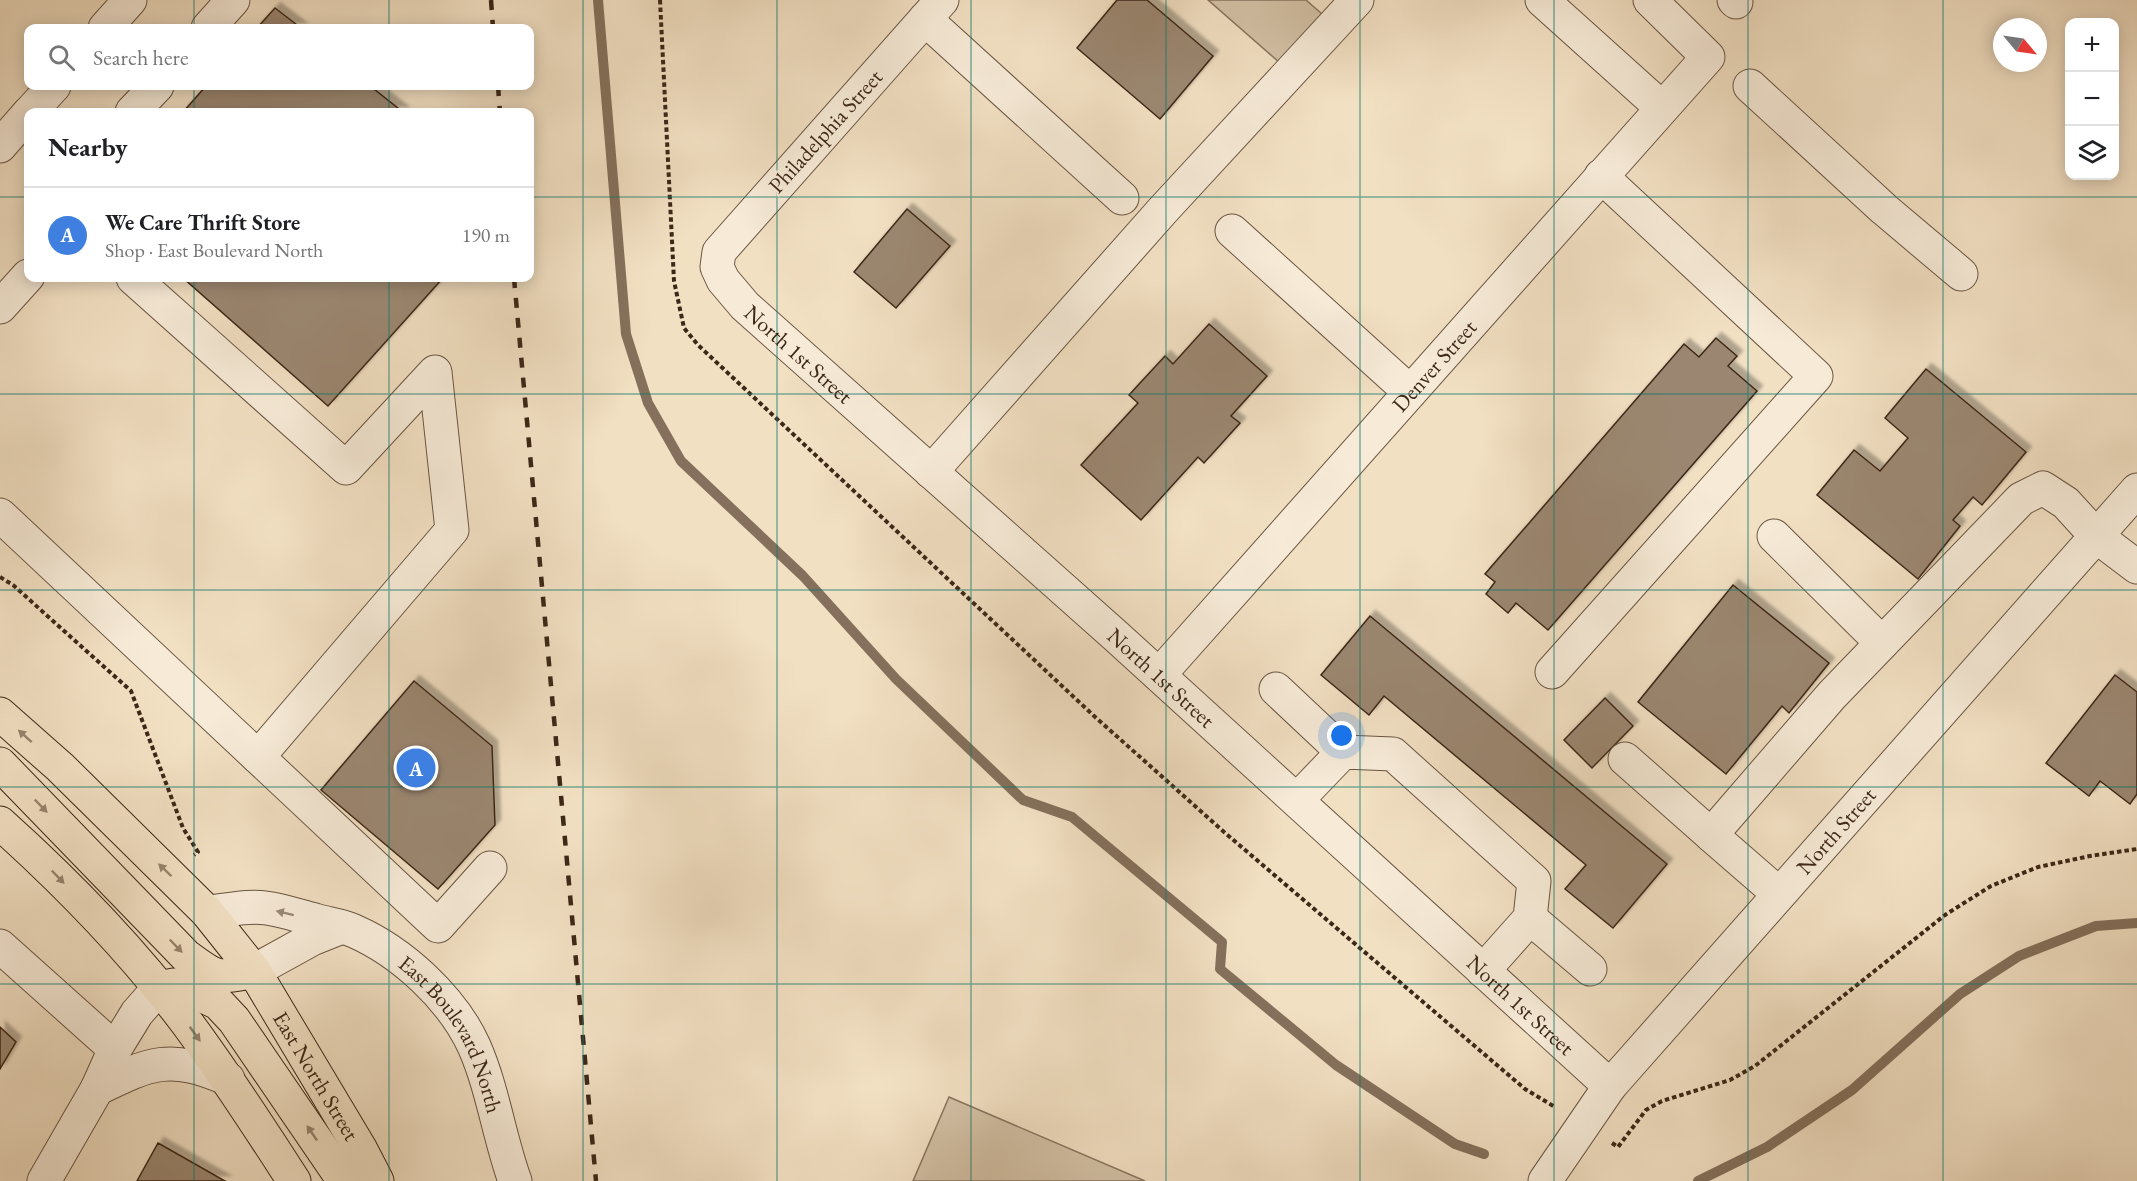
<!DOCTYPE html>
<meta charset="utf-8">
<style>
:root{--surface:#fff;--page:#f6f6f6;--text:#202124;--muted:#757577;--line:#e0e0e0;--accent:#db2777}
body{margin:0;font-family:"EB Garamond",serif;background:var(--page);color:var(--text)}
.controls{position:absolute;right:18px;top:18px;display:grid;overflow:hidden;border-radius:12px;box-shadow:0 3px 15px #0003}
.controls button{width:54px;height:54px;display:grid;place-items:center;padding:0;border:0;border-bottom:2px solid var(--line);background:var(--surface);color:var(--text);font:30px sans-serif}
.compass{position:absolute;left:1993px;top:18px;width:54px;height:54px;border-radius:50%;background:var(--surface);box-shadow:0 3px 15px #0003;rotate:119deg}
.you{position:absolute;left:1342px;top:736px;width:21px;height:21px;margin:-15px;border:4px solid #fff;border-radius:50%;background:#1a73e8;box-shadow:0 0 0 9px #1a73e833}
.badge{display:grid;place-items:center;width:39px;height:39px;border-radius:50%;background:var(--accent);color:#fff;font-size:20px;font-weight:700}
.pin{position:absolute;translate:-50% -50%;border:3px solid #fff;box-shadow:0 2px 6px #0006}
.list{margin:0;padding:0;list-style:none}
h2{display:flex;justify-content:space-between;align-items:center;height:78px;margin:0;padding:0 24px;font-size:26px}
h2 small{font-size:20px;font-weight:400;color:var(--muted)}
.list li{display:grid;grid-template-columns:39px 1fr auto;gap:18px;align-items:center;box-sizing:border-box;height:96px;padding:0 24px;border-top:2px solid var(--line)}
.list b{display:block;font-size:22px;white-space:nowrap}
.list p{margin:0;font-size:20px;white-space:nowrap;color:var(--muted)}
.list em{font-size:20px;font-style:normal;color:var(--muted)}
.icon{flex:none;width:33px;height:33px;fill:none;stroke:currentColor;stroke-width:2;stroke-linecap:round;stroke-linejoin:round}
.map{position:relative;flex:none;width:2137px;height:1181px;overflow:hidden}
.search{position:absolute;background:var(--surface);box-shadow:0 3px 15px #0003;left:24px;top:24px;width:510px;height:66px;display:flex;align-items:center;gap:15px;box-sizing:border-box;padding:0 21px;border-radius:12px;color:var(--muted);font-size:22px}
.panel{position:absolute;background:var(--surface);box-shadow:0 3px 15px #0003;left:24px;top:108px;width:510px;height:174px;border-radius:12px}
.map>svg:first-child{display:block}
.green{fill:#d3c1a6;stroke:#88745f;stroke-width:1.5}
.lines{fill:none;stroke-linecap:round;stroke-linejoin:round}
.stream{stroke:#84705c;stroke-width:10}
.building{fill:#9b8771;stroke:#3d2718;stroke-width:1.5;filter:url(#shadow)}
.minor-casing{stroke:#6a5543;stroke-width:35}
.major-casing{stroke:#3d2718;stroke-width:35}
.path{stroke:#3d2718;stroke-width:4;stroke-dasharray:4.5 3;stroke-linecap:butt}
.minor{stroke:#f7ebd8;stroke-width:33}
.major{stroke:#f2e0c3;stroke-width:33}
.rail{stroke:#3d2718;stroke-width:4.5;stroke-dasharray:10 10;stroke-linecap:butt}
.oneway{fill:#98846e}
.oneway2{fill:#9a8978}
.grid{fill:none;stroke:#0f766e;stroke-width:1.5;stroke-opacity:0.55}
.labels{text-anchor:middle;stroke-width:4.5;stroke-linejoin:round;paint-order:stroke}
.street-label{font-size:22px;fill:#3d2718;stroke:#f7ebd8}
</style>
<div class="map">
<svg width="2137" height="1181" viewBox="0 0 2137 1181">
<defs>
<filter id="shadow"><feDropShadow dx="5.5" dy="-5.5" stdDeviation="1.5" flood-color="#0004"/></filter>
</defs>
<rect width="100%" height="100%" fill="#f2e0c3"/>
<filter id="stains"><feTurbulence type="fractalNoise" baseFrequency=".00333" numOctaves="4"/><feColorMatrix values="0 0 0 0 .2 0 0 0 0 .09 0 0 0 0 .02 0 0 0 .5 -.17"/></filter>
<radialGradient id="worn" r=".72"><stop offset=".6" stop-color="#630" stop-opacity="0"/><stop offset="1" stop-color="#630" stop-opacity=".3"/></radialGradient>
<path class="green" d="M1208 0H1306L1322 14 1280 63Z
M949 1097 1145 1181H913Z"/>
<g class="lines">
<path class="stream" d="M598 0 626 334 648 403 681 461 803 576 896 679 1023 800 1072 817 1222 942 1220 969 1336 1065 1455 1144 1484 1154
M1698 1181 1767 1147 1852 1090 1960 994 2019 956 2096 926 2137 923"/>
</g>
<path class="building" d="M1117 0H1147L1213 56 1160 119 1077 48Z
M275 8 301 28H257Z
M206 86H370L403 112H183Z
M907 209 950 246 896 308 854 272Z
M183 278H443L328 406Z
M1209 324 1267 376 1231 416 1240 423 1204 463 1198 457 1141 520 1081 465 1138 403 1129 395 1165 356 1173 364Z
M1716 338 1737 356 1728 366 1757 391 1548 630 1516 603 1508 613 1486 594 1495 582 1485 574 1684 344 1699 357Z
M1926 369 2026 452 1982 505 1973 497 1953 520 1960 526 1918 579 1817 495 1854 450 1880 471 1908 438 1885 418Z
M1733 585 1829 663 1789 713 1782 706 1726 774 1638 702Z
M1370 616 1667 864 1613 928 1565 889 1586 865 1384 696 1369 715 1321 675Z
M2115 675 2137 692V794L2130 804 2100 781 2089 796 2046 763Z
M414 681 492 746 495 825 438 889 321 790Z
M1605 698 1633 726 1592 768 1564 740Z
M0 1027 16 1042 0 1069Z
M158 1143 225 1181H137Z"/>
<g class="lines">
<defs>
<g id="minor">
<path id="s1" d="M942 0 719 252 717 267 723 280 745 306 1117 637 1610 1086"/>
<path d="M1542 0 1662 108"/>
<path d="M1734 0 1736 2"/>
<path d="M925 19 1122 198"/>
<path d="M105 28 130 0"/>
<path d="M208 28 233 0"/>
<path d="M1750 86 1884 209 1961 274"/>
<path d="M30 112 54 86"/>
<path d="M132 112 157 86"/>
<path d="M0 146 28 114"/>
<path d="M1232 231 1410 392"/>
<path d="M133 278 346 468 435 372 452 530 258 757"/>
<path d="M0 307 28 276"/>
<path d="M931 472 1163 210 1357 0"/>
<path d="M0 515 438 926 490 868"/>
<path d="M1774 536 1882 643"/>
<path d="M1552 672 1816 376 1601 176"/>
<path id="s2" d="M1159 675 1708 57 1650 0"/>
<path d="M1276 689 1343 752"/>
<path d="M1625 759 1711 835"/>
<path d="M1297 800 1343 752 1393 754 1534 881 1530 918 1483 971"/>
<path d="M1779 894 1711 835 1832 695 2021 499 2043 488 2066 503 2096 536 2137 567"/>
<path id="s3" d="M207 912C227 911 246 905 266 908 282 910 299 916 315 920 327 924 342 925 354 931 402 952 452 998 474 1046 493 1089 499 1137 515 1181"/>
<path d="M1530 918 1590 969"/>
<path d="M0 946 115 1049"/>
<path d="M254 971 312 939 342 927"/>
<path d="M97 1089C152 1062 169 1054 228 1079"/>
<path d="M44 1181 97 1089 115 1049 137 1013 159 988"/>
<path id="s4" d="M1545 1181 1610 1086 2137 490"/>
</g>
<g id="major">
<path id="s5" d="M0 714 60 767 207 912 254 971 361 1150 377 1181"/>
<path d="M0 764 186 956C217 979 216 979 254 971"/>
<path d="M0 823C68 884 132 950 187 1023 225 1074 259 1127 294 1181"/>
<path d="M159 988 174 985 193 991 218 1003 234 1020 344 1181"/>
</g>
</defs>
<use href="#minor" class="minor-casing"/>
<use href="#major" class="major-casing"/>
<path class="path" d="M660 0 674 281 684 328 698 345 1093 715 1224 832 1525 1089 1555 1107
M0 577 13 585 131 691 183 828 198 852 194 855
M1612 1143 1618 1147 1646 1110 1662 1101 1730 1080 1755 1066 1945 915 1991 886 2038 867 2090 856 2137 849"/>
<use href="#minor" class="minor"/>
<use href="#major" class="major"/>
<path class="rail" d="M491 0 493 28
M498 86 500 112
M514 278 596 1181"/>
</g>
<defs><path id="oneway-solid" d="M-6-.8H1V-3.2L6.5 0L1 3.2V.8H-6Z" transform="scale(1.5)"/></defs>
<g class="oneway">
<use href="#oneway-solid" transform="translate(25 736) rotate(-138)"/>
<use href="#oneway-solid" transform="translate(41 806) rotate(46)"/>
<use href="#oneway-solid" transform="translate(165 870) rotate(-136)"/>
<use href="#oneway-solid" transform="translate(58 877) rotate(46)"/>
<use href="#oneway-solid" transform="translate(176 946) rotate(46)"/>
<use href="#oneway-solid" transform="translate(195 1034) rotate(54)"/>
<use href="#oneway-solid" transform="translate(312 1133) rotate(-124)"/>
</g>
<use class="oneway2" href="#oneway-solid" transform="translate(285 913) rotate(-166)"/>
<path class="grid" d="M194 0V28M389 0V28M583 0V1181M777 0V1181M971 0V1181M1166 0V1181M1360 0V1181M1554 0V1181M1748 0V1181M1943 0V1181M194 86V112M389 86V112M0 197H28M530 197H2137M194 278V1181M389 278V1181M0 394H2137M0 590H2137M0 787H2137M0 984H2137"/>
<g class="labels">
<g class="street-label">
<text transform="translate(825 131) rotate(-48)" y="8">Philadelphia Street</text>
<text dy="8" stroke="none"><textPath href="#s1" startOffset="472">North 1st Street</textPath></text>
<text dy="8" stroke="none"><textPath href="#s2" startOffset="414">Denver Street</textPath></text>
<text dy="8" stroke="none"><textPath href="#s1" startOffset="958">North 1st Street</textPath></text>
<text dy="8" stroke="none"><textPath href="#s4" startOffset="456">North Street</textPath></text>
<text dy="8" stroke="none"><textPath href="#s1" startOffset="1444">North 1st Street</textPath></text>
<text dy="8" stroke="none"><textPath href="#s3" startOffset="298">East Boulevard North</textPath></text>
<text dy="8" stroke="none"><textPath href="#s5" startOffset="484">East North Street</textPath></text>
</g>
</g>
<rect width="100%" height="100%" filter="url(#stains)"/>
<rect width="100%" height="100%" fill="url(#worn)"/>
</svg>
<div class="controls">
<button>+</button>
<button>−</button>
<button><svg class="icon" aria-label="layers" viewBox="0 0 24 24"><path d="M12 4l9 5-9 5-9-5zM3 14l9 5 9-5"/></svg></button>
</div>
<svg class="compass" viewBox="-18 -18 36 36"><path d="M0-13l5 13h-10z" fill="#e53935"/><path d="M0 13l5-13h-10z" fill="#757577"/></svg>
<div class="you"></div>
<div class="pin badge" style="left:416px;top:768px;background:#3f7fe0">A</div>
<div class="search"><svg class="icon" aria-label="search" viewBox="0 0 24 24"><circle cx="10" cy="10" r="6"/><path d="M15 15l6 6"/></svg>Search here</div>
<section class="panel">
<h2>Nearby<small></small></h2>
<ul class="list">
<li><span class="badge" style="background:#3f7fe0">A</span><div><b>We Care Thrift Store</b><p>Shop · East Boulevard North</p></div><em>190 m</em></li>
</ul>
</section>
</div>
